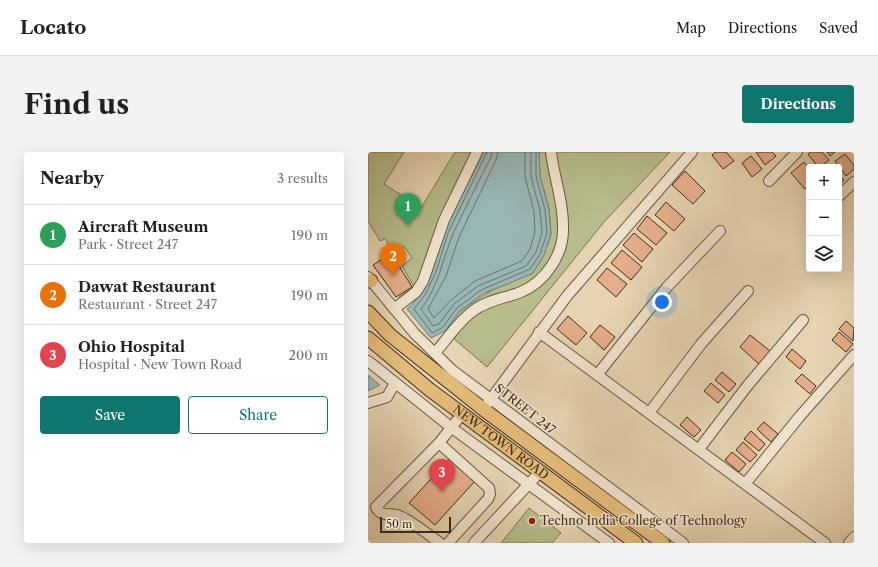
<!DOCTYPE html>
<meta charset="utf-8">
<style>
:root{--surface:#fff;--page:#f2f2f2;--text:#202124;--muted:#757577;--line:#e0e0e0;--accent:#0f766e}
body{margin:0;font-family:"Libre Caslon Text",serif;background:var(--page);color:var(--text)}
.controls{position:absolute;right:12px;top:12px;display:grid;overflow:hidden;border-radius:4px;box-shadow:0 4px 16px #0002}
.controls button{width:36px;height:36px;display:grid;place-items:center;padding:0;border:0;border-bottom:1px solid var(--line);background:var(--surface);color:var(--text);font:20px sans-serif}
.scale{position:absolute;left:12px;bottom:10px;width:71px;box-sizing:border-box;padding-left:4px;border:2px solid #412d16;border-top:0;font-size:11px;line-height:14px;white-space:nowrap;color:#412d16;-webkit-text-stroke:3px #eee2cc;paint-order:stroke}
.you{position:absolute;left:294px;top:150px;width:14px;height:14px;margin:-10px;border:3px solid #fff;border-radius:50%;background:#1a73e8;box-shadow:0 0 0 6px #1a73e833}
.badge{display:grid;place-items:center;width:26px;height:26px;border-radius:50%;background:var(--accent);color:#fff;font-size:13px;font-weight:700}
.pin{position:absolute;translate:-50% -33px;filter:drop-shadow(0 1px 2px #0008)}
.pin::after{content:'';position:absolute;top:21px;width:14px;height:12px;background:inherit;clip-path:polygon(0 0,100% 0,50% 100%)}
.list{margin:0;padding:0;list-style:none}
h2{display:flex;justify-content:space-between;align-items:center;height:52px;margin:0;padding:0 16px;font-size:17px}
h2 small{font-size:13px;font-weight:400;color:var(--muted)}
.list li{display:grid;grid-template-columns:26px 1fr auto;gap:12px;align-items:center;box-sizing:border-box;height:60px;padding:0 16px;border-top:1px solid var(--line)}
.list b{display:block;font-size:15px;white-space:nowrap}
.list p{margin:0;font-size:13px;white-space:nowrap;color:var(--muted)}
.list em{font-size:13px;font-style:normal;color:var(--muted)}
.actions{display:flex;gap:8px;padding:12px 16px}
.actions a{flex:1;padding:9px 0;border:1px solid var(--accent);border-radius:4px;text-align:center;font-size:14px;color:var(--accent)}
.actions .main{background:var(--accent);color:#fff}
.icon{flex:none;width:22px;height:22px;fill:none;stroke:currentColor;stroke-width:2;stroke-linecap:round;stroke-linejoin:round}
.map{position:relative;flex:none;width:486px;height:391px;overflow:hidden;border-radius:4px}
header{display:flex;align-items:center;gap:24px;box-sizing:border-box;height:56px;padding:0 20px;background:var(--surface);border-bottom:1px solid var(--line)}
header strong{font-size:19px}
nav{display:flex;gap:22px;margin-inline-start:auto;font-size:14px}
.intro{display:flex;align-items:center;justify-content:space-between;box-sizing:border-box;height:96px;padding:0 24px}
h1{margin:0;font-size:28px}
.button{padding:10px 18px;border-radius:4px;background:var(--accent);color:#fff;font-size:14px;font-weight:700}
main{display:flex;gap:24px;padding:0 24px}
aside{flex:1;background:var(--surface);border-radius:4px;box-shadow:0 4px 16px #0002}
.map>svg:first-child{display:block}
.green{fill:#b6bc8a;stroke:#7c7450}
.water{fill:#99b6b6;stroke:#767f76}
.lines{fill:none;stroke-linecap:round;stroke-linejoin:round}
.shore{stroke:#6d7266;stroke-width:1}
.building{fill:#e4ad8b;stroke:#412d16}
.minor-casing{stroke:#6a563d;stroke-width:12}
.major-casing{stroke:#412d16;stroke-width:15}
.minor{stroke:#eee2cc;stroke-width:10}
.major{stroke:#e2ba78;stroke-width:13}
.poi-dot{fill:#8f2418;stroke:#eee2cc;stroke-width:1.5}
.labels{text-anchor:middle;stroke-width:3;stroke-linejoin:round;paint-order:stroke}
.street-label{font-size:12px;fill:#412d16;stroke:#eee2cc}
.poi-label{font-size:12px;fill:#412d16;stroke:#eee2cc;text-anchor:start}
</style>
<header>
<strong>Locato</strong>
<nav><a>Map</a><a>Directions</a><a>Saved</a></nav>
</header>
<div class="intro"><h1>Find us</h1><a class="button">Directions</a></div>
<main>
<aside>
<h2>Nearby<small>3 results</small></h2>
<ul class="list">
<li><span class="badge" style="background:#2e9e5b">1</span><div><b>Aircraft Museum</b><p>Park · Street 247</p></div><em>190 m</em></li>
<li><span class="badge" style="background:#e8710a">2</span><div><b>Dawat Restaurant</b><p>Restaurant · Street 247</p></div><em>190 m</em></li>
<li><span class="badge" style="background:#e0444e">3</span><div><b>Ohio Hospital</b><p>Hospital · New Town Road</p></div><em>200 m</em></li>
</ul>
<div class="actions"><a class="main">Save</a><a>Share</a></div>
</aside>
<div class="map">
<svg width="486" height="391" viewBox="0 0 486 391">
<rect width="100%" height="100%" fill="#e5d3b1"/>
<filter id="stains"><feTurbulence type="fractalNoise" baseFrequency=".005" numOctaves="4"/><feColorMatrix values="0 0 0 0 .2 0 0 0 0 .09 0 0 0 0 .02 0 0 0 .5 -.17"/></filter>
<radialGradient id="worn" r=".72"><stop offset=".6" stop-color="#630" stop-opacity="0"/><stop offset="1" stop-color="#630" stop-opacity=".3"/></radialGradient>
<path class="green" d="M0 0H36L16 32 53 56 87 0H114L75 79 53 140 38 155 31 145 46 135 34 114 44 106 36 94 30 98 27 95 23 97 17 87 12 89 0 69Z
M171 0H302L236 70 119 215 77 179 92 159 124 138 165 121 179 94 183 82 181 57 172 24Z
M161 356 193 381 184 391H133Z"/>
<path class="water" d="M116 0H171L172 24 181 57 183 82 176 103 165 121 142 131 116 141 92 159 77 179 63 186 39 157C62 137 66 107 76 80 87 53 103 27 116 0Z
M0 223 12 233 0 239Z"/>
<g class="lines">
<path class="shore" d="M119 0 80 81 68 120 57 143 46 157 64 181 74 176 89 156 113 138 162 117 172 102 179 81 177 58 168 24V0
M124 0 123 5C110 31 97 56 85 82 74 108 71 134 53 157L65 174 71 172 86 152 110 134 158 114 168 100 174 81 172 58 163 25V0
M130 0 128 8 91 85 78 124 60 157 66 166 83 148 107 129 154 109 162 97 167 80 166 59 157 25V0"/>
</g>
<path class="building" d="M348 0H358L366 9 355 17 344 3Z
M388 0H404L408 4 397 13Z
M443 0H454L461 8 452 15H450L440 2Z
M459 0H467L462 4Z
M477 2 486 13V17L478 24 467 9Z
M383 4 394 17 384 25 374 11Z
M436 10 441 16V33L437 37 423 21Z
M317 19 337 39 325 52 304 33Z
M471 23 476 28 471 32Z
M298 50 317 67 306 79 287 63Z
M279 64 299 81 288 93 269 77Z
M266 81 285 97 274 110 255 93Z
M254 98 274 115 263 128 243 111Z
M23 101 44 135 28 145 5 113Z
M239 116 259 132 248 145 229 128Z
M200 164 219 181 208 193 189 177Z
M478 169 486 176 485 189 471 177Z
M232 173 247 185 236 198 222 185Z
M471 180 485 192 478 200 464 188Z
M382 183 402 199 391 212 372 195Z
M424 197 438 209 432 217 418 205Z
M354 220 368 232 361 240 347 228Z
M434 222 448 234 442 242 427 229Z
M343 231 357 243 350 251 336 239Z
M319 265 333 278 326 285 312 273Z
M396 270 410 282 403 290 389 277Z
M383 279 397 292 391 299 376 287Z
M375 290 389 303 382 310 368 298Z
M364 300 378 312 371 320 357 308Z
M82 306 107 329 67 373 41 351Z"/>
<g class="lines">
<defs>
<path id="minor" d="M401 29 429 0
M471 44 486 30
M0 125 47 182 84 218 315 391
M26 157 48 140 55 129 76 68 109 0
M171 180 457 391
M67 201C79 187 90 170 105 159 119 148 138 146 153 140 177 130 195 103 195 78 196 51 186 26 183 0
M0 209 84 276 241 391
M229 223 299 135 352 79
M0 251 19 245 27 231
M120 251 199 144 324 0
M281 261 333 192 380 139
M71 291 121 336 122 342 120 347 80 391
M331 297 380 233 435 168
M377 332 432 264 486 203
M72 391C62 384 40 366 29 363 20 361 13 365 8 355L71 291 94 262
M106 391 172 320
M481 391 486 385"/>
<g id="major">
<path d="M0 129H3"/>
<path d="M0 160 22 183 115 257 295 391"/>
<path id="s1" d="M0 186 62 238 268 391"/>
</g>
</defs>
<use href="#minor" class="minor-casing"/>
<use href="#major" class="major-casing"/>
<use href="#minor" class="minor"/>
<use href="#major" class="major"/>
</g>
<circle class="poi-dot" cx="164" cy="369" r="4"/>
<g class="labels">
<g class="street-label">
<text transform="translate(157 257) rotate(38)" y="4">STREET 247</text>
<text dy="4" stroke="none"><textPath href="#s1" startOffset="169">NEW TOWN ROAD</textPath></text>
</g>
<g class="poi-label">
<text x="172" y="373">Techno India College of Technology</text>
</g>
</g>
<rect width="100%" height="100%" filter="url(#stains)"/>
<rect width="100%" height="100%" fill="url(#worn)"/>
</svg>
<div class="controls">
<button>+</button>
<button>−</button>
<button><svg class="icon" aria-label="layers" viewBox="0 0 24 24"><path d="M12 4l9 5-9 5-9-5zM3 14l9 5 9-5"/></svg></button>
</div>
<div class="scale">50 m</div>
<div class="you"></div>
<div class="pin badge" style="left:40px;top:74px;background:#2e9e5b">1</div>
<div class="pin badge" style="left:25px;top:124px;background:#e8710a">2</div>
<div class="pin badge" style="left:74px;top:340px;background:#e0444e">3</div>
</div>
</main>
